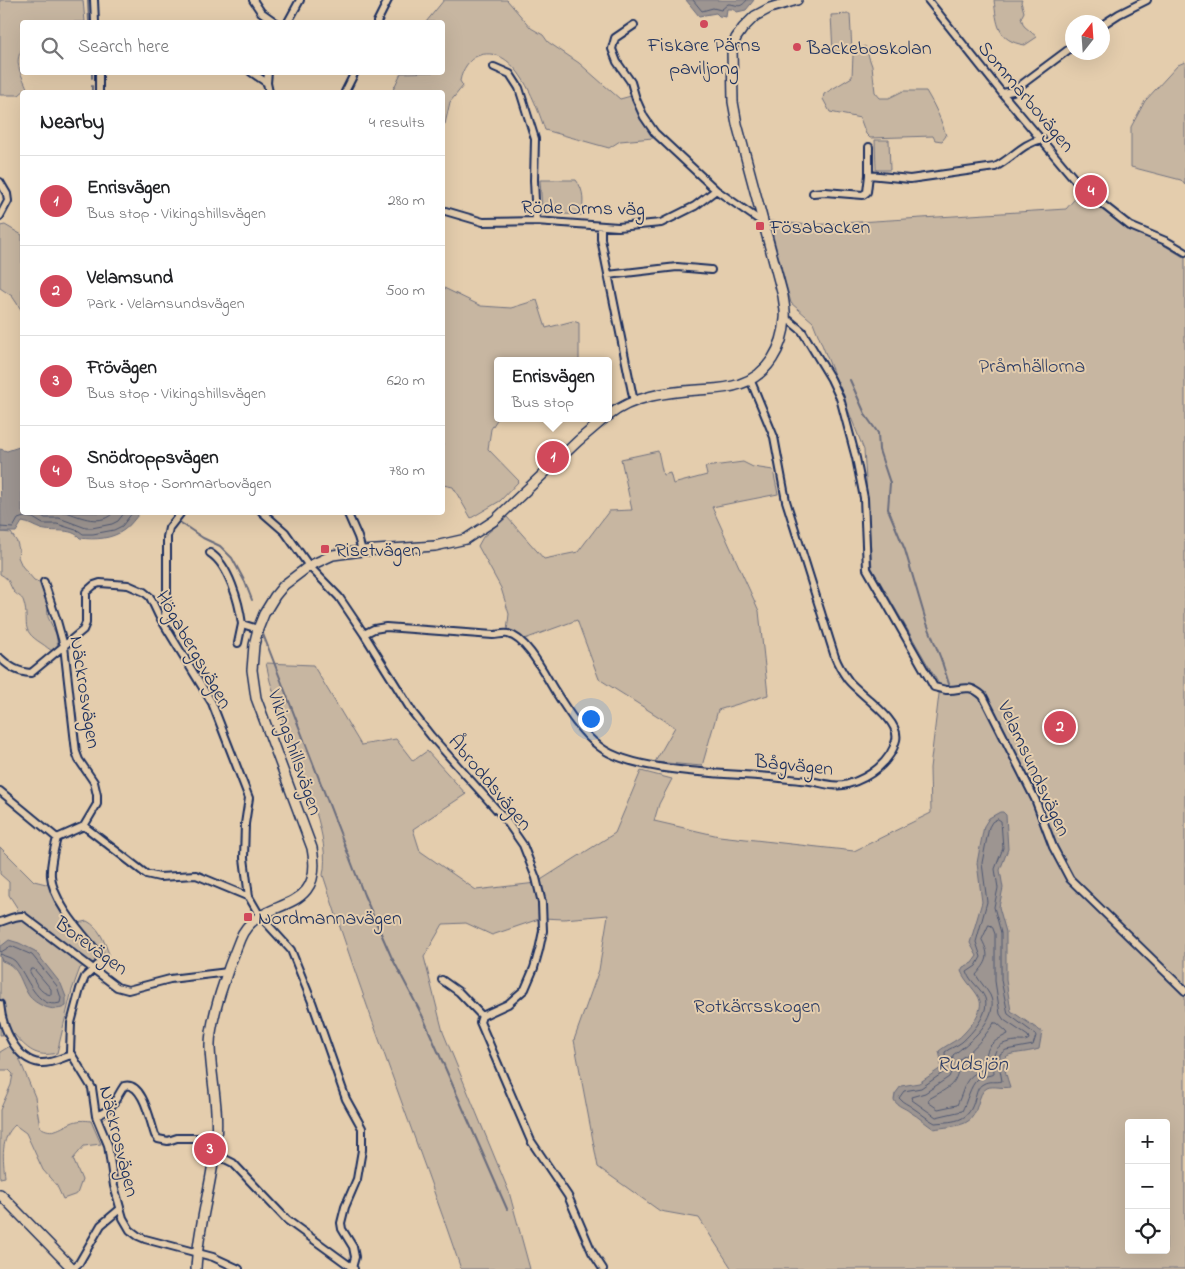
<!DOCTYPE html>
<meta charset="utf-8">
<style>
:root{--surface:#fff;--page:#f2f2f2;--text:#202124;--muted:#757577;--line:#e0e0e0;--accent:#d1495b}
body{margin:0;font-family:"Indie Flower",sans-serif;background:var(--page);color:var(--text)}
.controls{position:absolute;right:15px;bottom:15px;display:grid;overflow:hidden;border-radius:5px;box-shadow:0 5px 20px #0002}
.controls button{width:45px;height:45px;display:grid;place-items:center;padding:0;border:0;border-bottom:1px solid var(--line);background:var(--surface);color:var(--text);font:25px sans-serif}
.compass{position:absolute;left:1065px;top:15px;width:45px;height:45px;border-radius:50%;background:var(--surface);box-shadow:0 5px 20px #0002;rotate:17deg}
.you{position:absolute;left:590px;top:718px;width:18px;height:18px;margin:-12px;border:4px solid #fff;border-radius:50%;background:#1a73e8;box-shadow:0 0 0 8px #1a73e833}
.badge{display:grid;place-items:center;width:32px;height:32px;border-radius:50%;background:var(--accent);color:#fff;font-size:16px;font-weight:700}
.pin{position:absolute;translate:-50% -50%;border:2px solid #fff;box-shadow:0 1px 5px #0006}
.popup{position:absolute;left:494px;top:357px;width:118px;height:65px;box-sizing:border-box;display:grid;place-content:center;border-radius:5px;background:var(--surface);filter:drop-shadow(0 1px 4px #0005);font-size:16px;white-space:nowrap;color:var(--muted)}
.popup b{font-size:19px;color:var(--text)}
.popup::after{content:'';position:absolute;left:50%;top:100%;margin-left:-10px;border:10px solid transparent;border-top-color:var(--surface)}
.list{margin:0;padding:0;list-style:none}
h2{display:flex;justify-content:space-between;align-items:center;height:65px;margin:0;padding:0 20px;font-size:21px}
h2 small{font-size:16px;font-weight:400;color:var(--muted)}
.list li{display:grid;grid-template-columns:32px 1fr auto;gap:15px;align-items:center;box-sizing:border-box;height:90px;padding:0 20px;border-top:1px solid var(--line)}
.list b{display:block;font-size:19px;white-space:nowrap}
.list p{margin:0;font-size:16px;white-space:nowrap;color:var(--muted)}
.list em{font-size:16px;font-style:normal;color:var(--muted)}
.icon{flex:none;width:28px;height:28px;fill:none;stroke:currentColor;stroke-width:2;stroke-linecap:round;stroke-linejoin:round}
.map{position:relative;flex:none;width:1185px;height:1269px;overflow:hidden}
.search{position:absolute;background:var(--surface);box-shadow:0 5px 20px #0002;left:20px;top:20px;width:425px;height:55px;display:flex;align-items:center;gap:12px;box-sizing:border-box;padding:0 18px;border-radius:5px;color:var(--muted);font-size:19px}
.panel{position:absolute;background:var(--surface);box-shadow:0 5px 20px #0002;left:20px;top:90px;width:425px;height:425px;border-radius:5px}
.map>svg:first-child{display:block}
.green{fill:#c7b6a1;stroke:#717280;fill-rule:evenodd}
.water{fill:#9d9591;stroke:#696c7d}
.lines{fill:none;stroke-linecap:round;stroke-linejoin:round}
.shore{stroke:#4f5872;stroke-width:1}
.stream{stroke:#696c7d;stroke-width:2}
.street-casing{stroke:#1b2f5e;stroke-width:10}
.secondary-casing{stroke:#1b2f5e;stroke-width:12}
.street{stroke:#e4cdad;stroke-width:6}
.secondary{stroke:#e4cdad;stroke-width:9}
.poi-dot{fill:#d1495b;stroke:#e4cdad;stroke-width:2}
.labels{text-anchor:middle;stroke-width:4;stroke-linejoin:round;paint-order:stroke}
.poi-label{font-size:20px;fill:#1b2f5e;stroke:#e4cdad;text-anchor:start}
.street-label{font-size:20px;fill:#1b2f5e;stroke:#e4cdad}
.park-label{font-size:20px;fill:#2c3c65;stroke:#e4cdad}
.water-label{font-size:21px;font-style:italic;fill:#2e3e66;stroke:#e4cdad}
</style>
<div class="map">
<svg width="1185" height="1269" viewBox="0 0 1185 1269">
<rect width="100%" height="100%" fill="#e4cdad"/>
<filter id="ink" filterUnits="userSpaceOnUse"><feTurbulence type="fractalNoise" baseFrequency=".02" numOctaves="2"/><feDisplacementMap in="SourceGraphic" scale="10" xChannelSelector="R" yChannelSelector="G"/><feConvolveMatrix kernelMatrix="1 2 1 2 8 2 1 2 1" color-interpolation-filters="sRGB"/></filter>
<g filter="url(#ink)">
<path class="green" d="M0 0H83L85 22H22V49C13 63 22 75 27 88L19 95H0Z
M444 0H507L531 28 543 35 548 42 579 63 620 99 631 96 638 113 653 138 620 141 609 148 545 130C536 104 516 45 480 55 469 58 462 70 460 81L463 86 450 102 445 124H443L442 92H392L401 73 442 72V22H426Z
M994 0H1022L1021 2 1024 12 1021 18 1024 26 1037 37 1025 45C997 41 997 24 994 0Z
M850 14 852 51 833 52 831 15Z
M865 46 872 66 875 92 880 98H889L903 91H926C934 104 942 121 946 136L942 141 935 140 933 136 870 138 866 134 860 118 830 112 823 99 824 94 852 77 853 55Z
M1185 62V185L1181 180 1131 167V127L1145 101 1178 65Z
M875 140H889L890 170H876Z
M540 180H576C585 191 583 202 582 215L548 213 542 208Z
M1079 194 1185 258V1269H732L699 1218 660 1211 598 1167 574 1040 599 970 608 915 564 919 542 918 492 935 466 923 443 924 424 957 443 1032 509 1192 530 1269H461C416 1137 365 1008 323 875 331 838 305 782 292 747 284 725 277 703 270 681L266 663 313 665 361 745 396 739 413 761 427 751 466 794 413 829 420 851 476 890 536 883 615 833 641 771 672 779 659 804 654 821 719 836 854 851 931 813 930 768 940 686 872 568 864 450 813 322 791 303 769 221 810 225 1066 209ZM1129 1123H1166V1250H1129Z
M5 225 22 235V311L12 296 0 288V226Z
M442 287 481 306 511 308 537 300 546 328 573 321 579 323V361H565L561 359 558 361H498V418L491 429 488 449 519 481 500 501 471 518 453 487 443 485Z
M658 451 663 475 670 473 673 484 707 475 705 467 743 462 753 467 773 470 778 494 712 507 759 611 768 695 718 710 702 766 655 762 675 727 599 679 577 620 522 640 507 631 509 614 501 588 478 546 483 537 507 517 544 559 578 552 609 511 632 510 621 459Z
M0 530 1 532 11 533 17 542 19 550 18 557 22 566 34 580 41 583 47 599 48 617 56 634 58 647 55 652C49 650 46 646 41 643 19 629 30 624 24 603 23 597 18 596 14 592 8 583 11 580 0 574Z
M0 847 34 881 50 885 72 924 87 921C100 928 104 941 109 954 100 962 91 962 80 968L72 990 57 1053C36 1058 27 1049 14 1034L0 1035V926L9 923 18 909 9 895V882L0 874Z
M10 1046 19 1058 35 1097 40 1127C53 1135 59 1128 71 1123 77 1120 85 1120 91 1121L101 1144 84 1146 73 1159 82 1180 77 1194 63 1199 57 1186 43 1170 26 1133 15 1125C0 1139 3 1158 5 1177L0 1178V1110L11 1085 13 1074 9 1070H0V1052Z"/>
<path class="water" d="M686 0H754L746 10 737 12 732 9H727L726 17 719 16 716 13 699 16Z
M22 446V512L140 513C135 518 130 526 124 530 112 539 95 540 80 538 71 527 53 533 41 529 34 527 30 523 22 522L16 532H1L0 449 7 451Z
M1000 812H1003L1006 815 1008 849 1000 870 1003 888 999 907 1006 932V980L1011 1011 1042 1032 1039 1049C1008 1058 996 1045 1010 1087 1002 1089 994 1085 987 1088 976 1093 980 1117 965 1123 956 1127 944 1127 934 1129 926 1124 919 1117 910 1112 904 1107 898 1107 894 1100L895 1094 901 1086 919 1083 941 1068V1060L939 1051C945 1046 952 1043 959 1038 967 1031 983 1013 980 1001 978 992 965 982 961 971L963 967 972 963 977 956 970 943 982 902 977 863 984 826 989 818Z
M9 940 19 943 35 951 61 984 66 997V1006C56 1013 38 1006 30 997 20 984 21 967 2 961L0 956V947Z"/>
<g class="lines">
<path class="shore" d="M693 0 702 11 713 8 721 10 728 4C738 4 739 10 747 0
M35 512 45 518H59L86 528H92L112 524 118 521 125 512
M66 512C81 517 101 527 114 512
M0 527 13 528 18 519 24 517 33 518 43 524H57L79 531 83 534H93L114 530 122 526 133 512
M998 819 1001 821 1003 848 995 869 998 888 994 907 1001 933V980L1008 1014 1035 1034 1036 1036 1033 1045 1006 1050 1000 1054 999 1064 1002 1081C996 1083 989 1080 983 1084 977 1087 977 1093 975 1098 969 1122 957 1121 935 1123 927 1119 921 1113 913 1108 908 1104 903 1103 899 1098L904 1091 921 1088 944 1072 946 1068 945 1052C950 1048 957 1046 962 1042 972 1033 990 1013 985 998 981 988 970 982 967 972L976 966 981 957 976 942 987 902 982 863 989 827 992 822Z
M989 925 992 926 995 934V981L1000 1014 1004 1020 1028 1036 1029 1039C1025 1042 1022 1041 1017 1041 992 1043 993 1054 994 1074 989 1076 983 1076 978 1079 970 1085 967 1102 962 1111L936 1117 912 1100 911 1097 925 1093 949 1077 952 1070 953 1055C968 1044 1001 1017 990 995 986 988 980 982 976 975 987 962 991 957 982 940Z
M0 951 1 952 11 946 32 955 57 986 61 998 60 1003C36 1010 27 975 15 961 11 957 5 957 1 954L0 955
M31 969H34L51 989V995C39 993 36 983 30 972Z
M994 1023H997L1007 1032 1008 1034C990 1043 985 1047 985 1068 962 1079 967 1084 957 1105L938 1109 928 1102 929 1099C951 1086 957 1086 960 1059 975 1049 984 1037 994 1023Z"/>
<path class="stream" d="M88 0 89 22
M92 72V78
M92 86V92
M850 380 866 416 878 433 879 450 890 483 888 509 905 550 926 621 941 659 949 684
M178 521 203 538 220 546 232 558 245 582 252 600
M263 634 364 895 391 956 422 1015 507 1209"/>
<defs>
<path id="street" d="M94 0 95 22
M253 0 261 12 275 22
M928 0 1002 93 1076 181 1092 196 1130 226 1168 242 1185 252
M288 22 300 0
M377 22 388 0
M634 25 615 38 612 49 617 62 631 82 636 99 644 117 655 133 716 190 762 222
M1102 25 1119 14 1147 0
M494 67 510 74 519 88 535 139 534 180 536 221
M99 72V92
M251 72 267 83 269 92
M267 83 268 72
M345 92 355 72
M1002 93 1013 91 1072 47
M869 147V175L910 179 995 167C1013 158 1021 144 1042 139
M0 182 7 194 8 201 0 216
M813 193 825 192 863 195 867 192 869 175
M442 210 483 222 536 221 618 227 661 223 695 206 716 190
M601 227V239L634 402
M608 275 677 267 711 270
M785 319 790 321 802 331 831 379 840 398 856 458 864 498 867 569 934 687C938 688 942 689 946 690 963 691 967 682 983 696L1035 799 1053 847 1070 879 1185 991
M262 512 285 532 309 566 339 597 364 634 413 713 431 736 505 819 523 845 536 878 542 903 543 931 539 950 534 968 525 989 508 1004 482 1016 480 1022 531 1141 568 1196 592 1252 603 1269
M347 512 358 537 362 551
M210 553C229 565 239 602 242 624
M44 582 57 621 64 646 76 752 79 760 94 782 97 795V804L84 826 57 838C54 849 50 864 51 876 53 903 83 934 99 954L100 963 85 977 80 989 71 1023 70 1052 92 1088 96 1116 108 1145 114 1186 123 1218 130 1230 138 1236 145 1239 213 1257 239 1269
M164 624 167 599V537L169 528 180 514
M364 634 374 629 386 627 493 635C497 635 504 633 508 634 527 638 545 675 555 691 567 710 581 733 600 747 635 774 735 773 780 778 790 779 801 780 810 781 823 783 835 788 848 784 869 778 891 762 896 740 901 720 860 695 848 680 843 673 838 665 835 657L786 501 774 437 750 379
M238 643 242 624 258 629
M0 658C10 667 17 672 31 673L83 630 86 623V592L94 585 100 583 128 585 144 592 150 597 159 616 212 703 249 798 245 824 244 858 249 897 260 916 291 950 312 1002 346 1099 362 1128V1150L357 1179 345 1207 341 1223 342 1229 353 1247 355 1257 352 1268
M0 791 57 838
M84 826 146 874 159 877 196 875 249 897
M0 922C8 920 15 915 23 916L117 987 128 990 170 979 228 972
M442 980 459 992 482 1016
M0 1004C2 1026 15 1060 40 1063 51 1064 61 1058 71 1055
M96 1116C114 1109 114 1101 124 1086 143 1081 150 1121 155 1135L158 1139 168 1141 177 1138H217
M215 1154 233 1163 287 1220 354 1269
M72 1269 79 1263 101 1225 120 1209"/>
<path id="secondary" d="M608 416C633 396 667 392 698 390 712 389 727 389 740 384 768 375 783 348 785 319 786 312 784 304 783 296L737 124 733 102 732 49 736 38 743 28 755 16 770 8 797 0
M0 1194 73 1269
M196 1269C198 1225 213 1182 216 1138 219 1108 211 1078 210 1048 209 1020 229 965 240 939 258 894 326 919 312 848L256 698 252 670 254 645 258 629 264 614 275 596 284 585 309 566 333 555 362 551 435 546 466 539 495 520 578 441 605 418"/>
</defs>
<use href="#street" class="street-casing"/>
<use href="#secondary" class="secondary-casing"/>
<use href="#street" class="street"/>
<use href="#secondary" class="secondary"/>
</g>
</g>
<g class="poi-dot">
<circle cx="704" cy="24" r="5"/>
<circle cx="797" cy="47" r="5"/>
<rect x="755" y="221" width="10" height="10" rx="2.5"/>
<rect x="320" y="544" width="10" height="10" rx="2.5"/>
<rect x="243" y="912" width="10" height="10" rx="2.5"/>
</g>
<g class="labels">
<g class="poi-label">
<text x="704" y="51" text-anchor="middle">Fiskare Pärns<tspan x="704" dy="23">paviljong</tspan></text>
<text x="807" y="54">Backeboskolan</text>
<text x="770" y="233">Fösabacken</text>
<text x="335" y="556">Risetvägen</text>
<text x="258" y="924">Nordmannavägen</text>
</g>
<g class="street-label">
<text transform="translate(1027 96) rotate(50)" y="7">Sommarbovägen</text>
<text transform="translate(583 207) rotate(1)" y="7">Röde Orms väg</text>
<text transform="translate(195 649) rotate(60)" y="7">Högabergsvägen</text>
<text transform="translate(86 692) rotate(81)" y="7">Näckrosvägen</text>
<text transform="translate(296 752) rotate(71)" y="7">Vikingshillsvägen</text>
<text transform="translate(794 764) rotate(6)" y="7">Bågvägen</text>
<text transform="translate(1035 768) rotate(65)" y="7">Velamsundsvägen</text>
<text transform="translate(491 782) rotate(50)" y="7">Åbroddsvägen</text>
<text transform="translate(92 945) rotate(36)" y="7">Borevägen</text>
<text transform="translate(120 1141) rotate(76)" y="7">Näckrosvägen</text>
</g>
<g class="park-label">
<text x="1032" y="372">Pråmhällorna</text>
<text x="757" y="1012">Rotkärrsskogen</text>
</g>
<g class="water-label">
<text x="972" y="1070">Rudsjön</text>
</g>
</g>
</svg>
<div class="controls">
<button>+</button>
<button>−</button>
<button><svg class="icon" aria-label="locate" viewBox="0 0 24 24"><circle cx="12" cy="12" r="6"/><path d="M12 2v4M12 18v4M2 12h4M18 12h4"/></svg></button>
</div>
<svg class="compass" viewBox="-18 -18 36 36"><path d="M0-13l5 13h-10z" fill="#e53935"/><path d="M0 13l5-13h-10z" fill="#757577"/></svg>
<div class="you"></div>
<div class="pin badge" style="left:553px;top:457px">1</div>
<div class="popup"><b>Enrisvägen</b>Bus stop</div>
<div class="pin badge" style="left:1060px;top:727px">2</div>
<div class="pin badge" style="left:210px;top:1149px">3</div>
<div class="pin badge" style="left:1091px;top:191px">4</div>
<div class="search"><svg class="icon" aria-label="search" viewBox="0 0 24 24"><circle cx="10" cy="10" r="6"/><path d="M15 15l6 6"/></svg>Search here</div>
<section class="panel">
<h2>Nearby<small>4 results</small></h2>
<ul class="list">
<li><span class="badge">1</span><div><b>Enrisvägen</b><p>Bus stop · Vikingshillsvägen</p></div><em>280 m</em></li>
<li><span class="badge">2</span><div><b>Velamsund</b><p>Park · Velamsundsvägen</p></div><em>500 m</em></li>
<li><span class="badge">3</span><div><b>Frövägen</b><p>Bus stop · Vikingshillsvägen</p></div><em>620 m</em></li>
<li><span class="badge">4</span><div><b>Snödroppsvägen</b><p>Bus stop · Sommarbovägen</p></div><em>780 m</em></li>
</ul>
</section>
</div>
